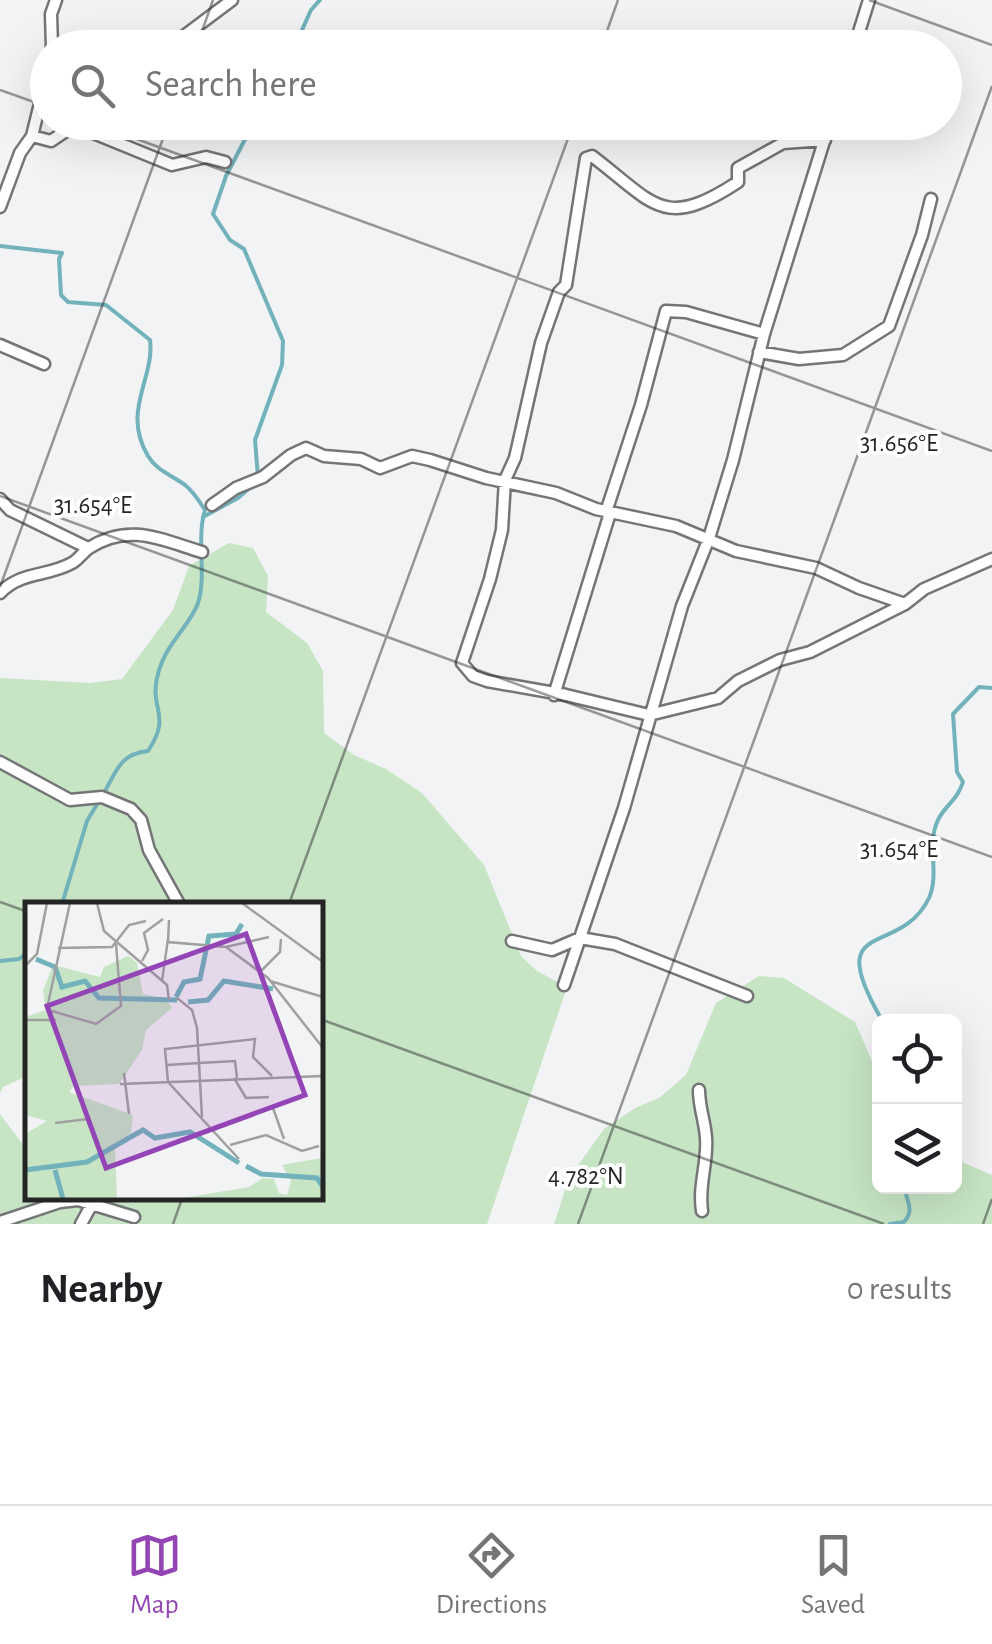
<!DOCTYPE html>
<meta charset="utf-8">
<style>
:root{--surface:#fff;--page:#f6f6f6;--text:#202124;--muted:#757577;--line:#e0e0e0;--accent:#9445b5}
body{margin:0;font-family:"Alegreya Sans",sans-serif;background:var(--page);color:var(--text)}
.controls{position:absolute;right:30px;bottom:30px;display:grid;overflow:hidden;border-radius:15px;box-shadow:0 10px 40px #0002}
.controls button{width:90px;height:90px;display:grid;place-items:center;padding:0;border:0;border-bottom:2px solid var(--line);background:var(--surface);color:var(--text);font:50px sans-serif}
.list{margin:0;padding:0;list-style:none}
h2{display:flex;justify-content:space-between;align-items:center;height:130px;margin:0;padding:0 40px;font-size:42px}
h2 small{font-size:32px;font-weight:400;color:var(--muted)}
.icon{flex:none;width:55px;height:55px;fill:none;stroke:currentColor;stroke-width:2;stroke-linecap:round;stroke-linejoin:round}
.map{position:relative;flex:none;width:992px;height:1224px;overflow:hidden}
.search{position:absolute;background:var(--surface);box-shadow:0 10px 40px #0002;left:30px;right:30px;top:30px;height:110px;display:flex;align-items:center;gap:25px;box-sizing:border-box;padding:0 35px;border-radius:55px;color:var(--muted);font-size:38px}
.sheet{height:280px;background:var(--surface)}
nav{display:flex;justify-content:space-around;align-items:center;box-sizing:border-box;height:140px;border-top:2px solid var(--line);background:var(--surface);font-size:28px;color:var(--muted)}
nav a{display:grid;justify-items:center;gap:5px}
nav .on{color:var(--accent)}
.map>svg:first-child{display:block}
.green{fill:#c7e4c5}
.lines{fill:none;stroke-linecap:round;stroke-linejoin:round}
.stream{stroke:#72b2ba;stroke-width:4}
.street-casing{stroke:#747576;stroke-width:15}
.street{stroke:#fff;stroke-width:10}
.ticks{fill:none;stroke:#242424;stroke-width:2.5;stroke-opacity:0.45}
.inset-river{fill:none;stroke:#72b2ba;stroke-width:5}
.inset-road{fill:none;stroke:#a0a0a1;stroke-width:2.5}
.view{fill:#9445b5;fill-opacity:0.15;stroke:#9445b5;stroke-width:5}
.inset-edge{fill:none;stroke:#242424;stroke-width:5}
.ticks-label{font-size:25px;text-anchor:middle;fill:#242424;stroke:#fff;stroke-width:8;stroke-linejoin:round;paint-order:stroke}
</style>
<div class="map">
<svg width="992" height="1224" viewBox="0 0 992 1224">
<rect width="100%" height="100%" fill="#f2f3f4"/>
<path class="green" d="M229 543 253 548 268 576 266 612 307 643 323 671 324 733 354 755 386 769 422 793 484 865 521 956 537 971 567 987 487 1224H0V1114L27 1150 28 1196H320V904H28L27 1076 3 1087 0 1093V678L90 683 122 679 173 610 189 566Z
M759 976 784 978 855 1022 879 1077 880 1186H954L955 1159 992 1175V1224H554L569 1178 604 1129 635 1108 659 1098 686 1075 716 1003Z"/>
<g class="lines">
<path class="stream" d="M294 48 311 10 320 0
M254 122 226 176 213 214 230 240 244 249 283 341 282 365 255 440 258 477
M0 246 62 253 59 259 61 295 68 302 106 305 150 340C155 378 121 411 148 456 157 471 172 475 185 485 194 492 199 501 205 510 196 539 207 574 198 603 189 628 164 644 157 678 150 711 172 715 148 751 120 754 117 770 104 793
M203 517 238 498 253 485
M62 904 87 821 99 801
M0 961 19 959 28 952
M883 1022C820 914 899 960 929 898 940 873 926 845 938 820 945 805 957 801 963 782L957 772 953 714 979 687 992 688
M890 1224 904 1222C916 1208 905 1202 905 1186"/>
<defs>
<path id="street" d="M52 48 51 14 56 0
M168 48 232 0
M854 48 869 0
M74 125 172 165 206 157 225 162
M32 136 48 71
M825 140 783 143 738 168V182C663 231 655 204 592 156L586 158 566 285 559 292 541 343 515 458 505 480 502 530 490 579 462 663 473 676 487 681 566 695 649 715 718 698 738 681 780 660 810 652 905 604 924 589 992 559
M0 207 20 153 32 136 51 141 76 124
M0 345 44 364
M759 352 799 359 843 355 889 326 922 235 931 199
M0 499 10 510 88 548
M212 505 236 488 263 477 291 455 306 448 324 456 361 459 380 468 412 456 430 460 486 478 556 493 596 509 676 526 736 551 816 568 859 588 905 604
M606 512 641 405 666 311 686 312 764 334
M0 593C21 571 47 577 72 563 78 560 83 552 89 548 129 522 162 540 202 552
M554 695 610 513
M0 762 70 800 102 797 131 809 141 820 149 850 179 904
M512 941 552 950 580 938 615 944 747 996
M564 985 624 808 682 606 709 538 733 460 764 334 830 122
M699 1090C699 1108 705 1121 706 1138 708 1163 698 1185 702 1211
M0 1222 60 1202 78 1200 134 1217
M81 1224 92 1204"/>
</defs>
<use href="#street" class="street-casing"/>
<use href="#street" class="street"/>
</g>
<path class="ticks" d="M869 0 992 45M196 48 213 0M601 48 618 0M0 90 48 107M90 122 992 451M0 496 992 857M0 587 169 122M0 902 28 912M289 904 574 122M320 1019 884 1224M173 1224 183 1196M578 1224 992 86M983 1224 992 1199"/>
<g transform="translate(25 902)">
<rect width="298" height="298" fill="#f2f3f4"/>
<path d="M103 54 112 61 118 92 140 96 147 106 121 128 117 148 94 182 49 184 44 190 108 213 106 231 90 247 92 297H0V232L22 219 0 213V115L21 108 18 89 28 63 75 75 79 65ZM297 256V297H152L224 285 238 276 249 277 254 291 262 293 266 279 257 263Z" fill="#c7e4c5"/>
<path class="inset-river" d="M11 57 30 65 37 85 60 79 74 96 152 98M151 95 159 80 175 77 184 34 211 32 217 22M163 100 183 98 199 79 248 87M221 264 236 272 292 276 298 285M0 268 62 260 118 228 130 236 165 230 214 261M30 268 38 297"/>
<path class="inset-road" d="M72 1 79 29 142 83 144 98M217 1 298 60M144 18 143 40 201 45 243 76 298 146M201 45 244 35M33 46 87 45 104 23 121 19M117 59 123 48 119 31 138 17M0 64 12 52 22 1M235 70 255 50 256 37M137 79 143 37M245 79 298 95M152 96 167 108 172 126 177 215M27 109 71 122 96 104 91 42M0 118H31M31 126 23 102 45 1M174 161 210 159 212 176M142 163 174 161M99 171 104 212M209 176 221 196 244 195M95 182 298 174M248 206 259 237M30 221 63 217M205 243 241 233 277 249 294 244M214 257 143 180 140 147 230 137 228 155 247 174"/>
<path class="view" d="M221 32 280 193 81 266 22 104Z"/>
<rect width="298" height="298" class="inset-edge"/>
</g>
<g class="ticks-label">
<text x="899" y="451">31.656°E</text>
<text x="93" y="513">31.654°E</text>
<text x="899" y="857">31.654°E</text>
<text x="586" y="1184">4.782°N</text>
</g>
</svg>
<div class="controls">
<button><svg class="icon" aria-label="locate" viewBox="0 0 24 24"><circle cx="12" cy="12" r="6"/><path d="M12 2v4M12 18v4M2 12h4M18 12h4"/></svg></button>
<button><svg class="icon" aria-label="layers" viewBox="0 0 24 24"><path d="M12 4l9 5-9 5-9-5zM3 14l9 5 9-5"/></svg></button>
</div>
<div class="search"><svg class="icon" aria-label="search" viewBox="0 0 24 24"><circle cx="10" cy="10" r="6"/><path d="M15 15l6 6"/></svg>Search here</div>
</div>
<section class="sheet">
<h2>Nearby<small>0 results</small></h2>
<ul class="list">
</ul>
</section>
<nav>
<a class="on"><svg class="icon" aria-label="map" viewBox="0 0 24 24"><path d="M3 6l6-2 6 2 6-2v14l-6 2-6-2-6 2zM9 4v14M15 6v14"/></svg>Map</a>
<a><svg class="icon" aria-label="directions" viewBox="0 0 24 24"><path d="M12 3l9 9-9 9-9-9zM9 14v-3h6M13 9l2 2-2 2"/></svg>Directions</a>
<a><svg class="icon" aria-label="saved" viewBox="0 0 24 24"><path d="M7 4h10v16l-5-4-5 4z"/></svg>Saved</a>
</nav>
